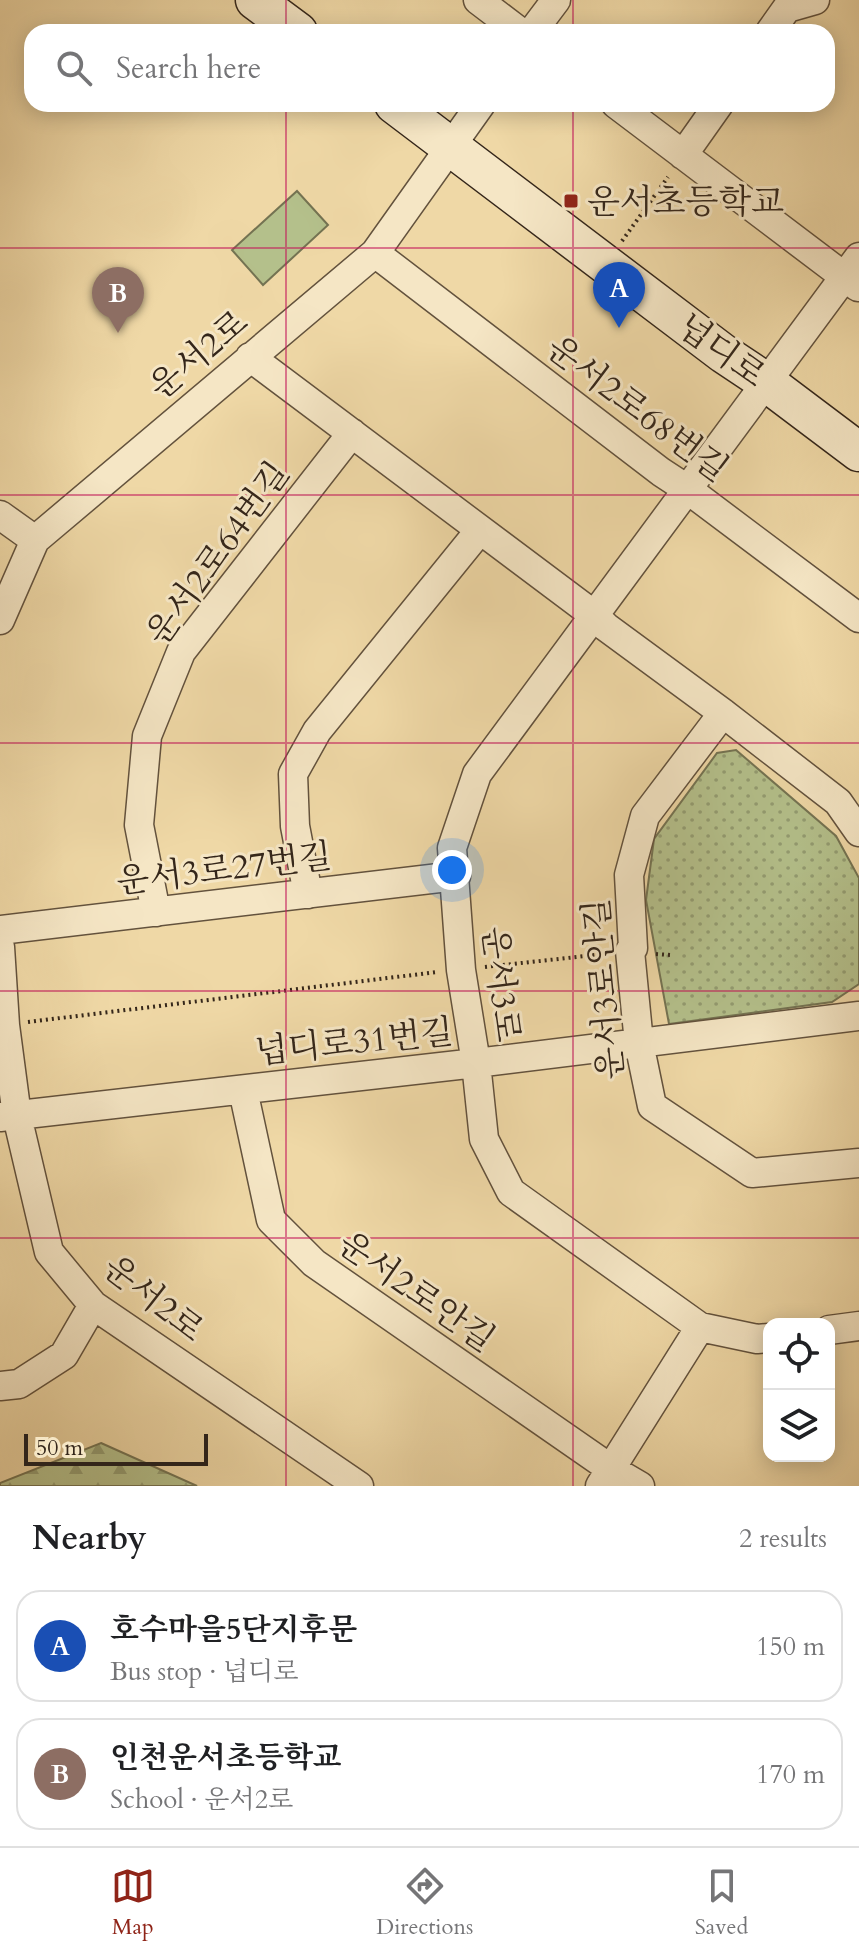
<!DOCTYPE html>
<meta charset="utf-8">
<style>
:root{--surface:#fff;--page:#f6f6f6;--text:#202124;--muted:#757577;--line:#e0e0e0;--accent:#8f2418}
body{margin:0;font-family:Cardo,"Noto Serif KR",serif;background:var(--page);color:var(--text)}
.controls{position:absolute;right:24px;bottom:24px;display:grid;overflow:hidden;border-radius:16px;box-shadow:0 4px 20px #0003}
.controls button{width:72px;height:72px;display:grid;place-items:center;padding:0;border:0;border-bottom:2px solid var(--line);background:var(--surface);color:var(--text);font:40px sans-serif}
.scale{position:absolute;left:24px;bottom:20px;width:184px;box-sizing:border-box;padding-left:8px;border:4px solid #34261a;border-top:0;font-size:22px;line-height:28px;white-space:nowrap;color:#34261a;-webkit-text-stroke:6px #f5e6c5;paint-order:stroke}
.you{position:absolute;left:452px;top:870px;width:28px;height:28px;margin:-20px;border:6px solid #fff;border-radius:50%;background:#1a73e8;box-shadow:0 0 0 12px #1a73e833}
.badge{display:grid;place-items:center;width:52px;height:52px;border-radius:50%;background:var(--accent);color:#fff;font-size:26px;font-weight:700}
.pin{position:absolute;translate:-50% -66px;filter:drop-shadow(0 2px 4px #0008)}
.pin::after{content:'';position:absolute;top:42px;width:28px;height:24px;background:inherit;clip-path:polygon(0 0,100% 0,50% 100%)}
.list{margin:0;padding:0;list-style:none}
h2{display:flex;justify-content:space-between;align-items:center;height:104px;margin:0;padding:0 32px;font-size:34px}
h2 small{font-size:26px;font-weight:400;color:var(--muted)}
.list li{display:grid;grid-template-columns:52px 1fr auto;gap:24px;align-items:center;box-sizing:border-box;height:112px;margin:0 16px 16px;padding:0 16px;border:2px solid var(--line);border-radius:24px}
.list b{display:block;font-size:30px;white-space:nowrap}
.list p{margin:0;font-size:26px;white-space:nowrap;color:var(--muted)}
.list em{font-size:26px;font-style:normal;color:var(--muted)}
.icon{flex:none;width:44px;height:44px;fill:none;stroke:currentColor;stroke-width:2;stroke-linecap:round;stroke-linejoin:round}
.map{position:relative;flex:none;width:859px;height:1486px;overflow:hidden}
.search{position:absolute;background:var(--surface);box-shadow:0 4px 20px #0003;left:24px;right:24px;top:24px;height:88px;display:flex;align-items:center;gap:20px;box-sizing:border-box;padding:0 28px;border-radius:24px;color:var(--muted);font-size:30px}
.sheet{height:360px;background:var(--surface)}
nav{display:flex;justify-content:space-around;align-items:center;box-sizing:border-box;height:112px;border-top:2px solid var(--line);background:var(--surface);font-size:22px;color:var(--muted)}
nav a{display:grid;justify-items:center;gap:4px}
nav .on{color:var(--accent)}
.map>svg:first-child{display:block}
.grass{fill:#b4c08b;stroke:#747352;stroke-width:2}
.forest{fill:url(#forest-firs);stroke:#747352;stroke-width:2}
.park{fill:url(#park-dots);stroke:#747352;stroke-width:2}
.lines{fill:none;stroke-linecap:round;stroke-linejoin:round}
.street-casing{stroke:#63523d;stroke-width:31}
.secondary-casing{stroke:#34261a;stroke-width:41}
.path{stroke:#34261a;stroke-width:4;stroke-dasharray:2 4;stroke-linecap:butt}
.street{stroke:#f5e6c5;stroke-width:28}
.secondary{stroke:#f5e6c5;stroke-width:38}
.grid{fill:none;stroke:#c2185b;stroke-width:2;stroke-opacity:0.55}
.poi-dot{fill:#8f2418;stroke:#f5e6c5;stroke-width:3}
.labels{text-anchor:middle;stroke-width:6;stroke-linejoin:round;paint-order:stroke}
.poi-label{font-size:34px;fill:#34261a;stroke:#f5e6c5;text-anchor:start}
.street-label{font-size:34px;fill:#34261a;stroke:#f5e6c5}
</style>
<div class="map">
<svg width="859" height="1486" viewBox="0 0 859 1486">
<defs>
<pattern id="forest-firs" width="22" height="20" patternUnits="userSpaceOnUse" patternTransform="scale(2)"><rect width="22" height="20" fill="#b4c08b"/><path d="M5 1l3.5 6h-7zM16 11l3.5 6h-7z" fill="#939c71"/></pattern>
<pattern id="park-dots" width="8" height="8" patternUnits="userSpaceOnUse" patternTransform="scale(2)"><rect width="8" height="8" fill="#b4c08b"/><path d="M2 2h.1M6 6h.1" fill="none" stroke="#939c71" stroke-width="1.8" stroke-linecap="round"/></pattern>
</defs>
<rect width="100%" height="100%" fill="#efd8a6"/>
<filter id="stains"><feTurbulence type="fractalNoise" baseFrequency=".0025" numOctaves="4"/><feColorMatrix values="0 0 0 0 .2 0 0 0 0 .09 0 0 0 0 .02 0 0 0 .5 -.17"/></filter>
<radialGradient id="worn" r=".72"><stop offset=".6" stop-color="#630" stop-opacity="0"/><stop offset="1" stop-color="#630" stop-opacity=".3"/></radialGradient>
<path class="grass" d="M297 191 328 225 263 285 232 250Z"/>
<path class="forest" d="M101 1443 197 1486H0V1483Z"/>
<path class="park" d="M736 750 836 836 859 878V984L832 1002 669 1024 646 900 654 839 717 753Z"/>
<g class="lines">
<defs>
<path id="street" d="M478 0 520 32
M532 32 556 0
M770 32 787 8 815 0
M616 104 858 287
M683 155 719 104
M375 253 661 472 687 489 859 618
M250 357 594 615 606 627 723 713 838 802 859 832
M0 515 35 540
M0 620 35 540 375 253 481 104
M723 713 645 816 629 875 633 948 630 951 639 1043 652 1106 752 1173 859 1163
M308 894 295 826 293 774 317 731 480 530
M156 912 139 825 147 736 181 652 352 433
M0 930 456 876
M0 947 5 1025 17 1116 49 1252 93 1305 359 1486
M243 1090 271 1220 314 1263 611 1469 640 1486
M0 1117 476 1063 859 1016
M829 1330 859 1326
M769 1338 757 1339 700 1327 511 1192 484 1139 476 1063 461 970 452 848 477 774 859 257
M0 1386 19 1384 64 1355 93 1305
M600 1486 700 1327"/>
<path id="secondary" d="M255 0 298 32
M394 104 724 354 766 382 859 452"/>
</defs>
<use href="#street" class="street-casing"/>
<use href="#secondary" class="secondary-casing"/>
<path class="path" d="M622 241 668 177
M656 954 670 955
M485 967 604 954
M28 1022 437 972"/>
<use href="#street" class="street"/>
<use href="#secondary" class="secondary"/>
</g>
<path class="grid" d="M286 0V32M573 0V32M286 104V1486M573 104V1486M0 248H859M0 495H859M0 743H859M0 991H859M0 1238H859"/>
<rect class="poi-dot" x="563" y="193" width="16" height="16" rx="4"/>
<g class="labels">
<g class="poi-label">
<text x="587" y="213">운서초등학교</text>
</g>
<g class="street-label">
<text transform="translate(722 350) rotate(36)" y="12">넙디로</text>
<text transform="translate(198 354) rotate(-40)" y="12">운서2로</text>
<text transform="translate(638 408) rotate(37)" y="12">운서2로68번길</text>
<text transform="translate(217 553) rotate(-54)" y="12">운서2로64번길</text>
<text transform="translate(224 868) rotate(-7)" y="12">운서3로27번길</text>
<text transform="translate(502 984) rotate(83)" y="12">운서3로</text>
<text transform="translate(603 989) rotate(-95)" y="12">운서3로안길</text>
<text transform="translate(354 1041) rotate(-6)" y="12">넙디로31번길</text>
<text transform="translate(417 1291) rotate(35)" y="12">운서2로안길</text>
<text transform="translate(154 1298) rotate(38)" y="12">운서2로</text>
</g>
</g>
<rect width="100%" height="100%" filter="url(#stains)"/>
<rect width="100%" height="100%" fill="url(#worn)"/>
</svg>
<div class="controls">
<button><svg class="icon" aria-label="locate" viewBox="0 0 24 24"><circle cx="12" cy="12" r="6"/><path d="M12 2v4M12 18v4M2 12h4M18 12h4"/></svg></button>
<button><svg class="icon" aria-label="layers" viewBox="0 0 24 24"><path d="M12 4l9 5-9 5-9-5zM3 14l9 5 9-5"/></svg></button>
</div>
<div class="scale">50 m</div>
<div class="you"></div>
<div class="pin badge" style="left:619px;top:328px;background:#1a4fb4">A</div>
<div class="pin badge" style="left:118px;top:333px;background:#8d6e63">B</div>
<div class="search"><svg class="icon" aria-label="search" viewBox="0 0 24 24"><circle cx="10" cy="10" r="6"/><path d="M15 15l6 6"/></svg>Search here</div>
</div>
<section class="sheet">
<h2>Nearby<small>2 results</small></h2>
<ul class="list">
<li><span class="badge" style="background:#1a4fb4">A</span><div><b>호수마을5단지후문</b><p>Bus stop · 넙디로</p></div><em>150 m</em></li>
<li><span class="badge" style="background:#8d6e63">B</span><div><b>인천운서초등학교</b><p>School · 운서2로</p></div><em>170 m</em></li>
</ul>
</section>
<nav>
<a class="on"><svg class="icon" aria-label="map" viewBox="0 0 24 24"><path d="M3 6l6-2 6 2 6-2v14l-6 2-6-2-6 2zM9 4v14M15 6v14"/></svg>Map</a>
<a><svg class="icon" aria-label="directions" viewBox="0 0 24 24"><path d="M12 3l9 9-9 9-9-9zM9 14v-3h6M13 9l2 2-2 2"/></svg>Directions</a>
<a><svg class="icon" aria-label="saved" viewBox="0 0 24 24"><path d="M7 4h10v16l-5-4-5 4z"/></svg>Saved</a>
</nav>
